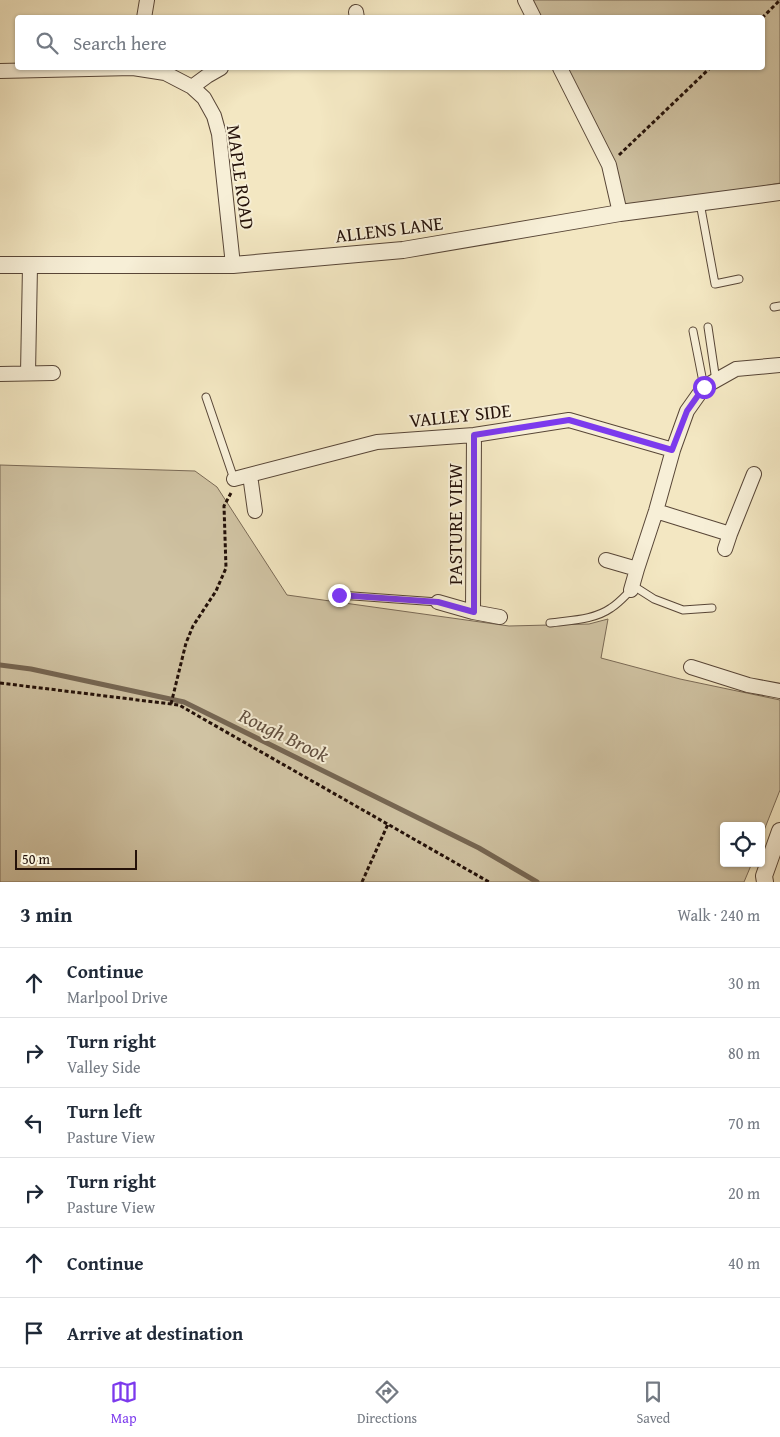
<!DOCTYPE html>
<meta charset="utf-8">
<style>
:root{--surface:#fff;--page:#f2f2f3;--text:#1f2937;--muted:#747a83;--line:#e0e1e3;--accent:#7c3aed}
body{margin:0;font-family:"Gentium Book Plus",serif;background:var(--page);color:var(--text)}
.controls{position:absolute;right:15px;bottom:15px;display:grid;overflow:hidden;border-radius:5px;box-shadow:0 1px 4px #0004}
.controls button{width:45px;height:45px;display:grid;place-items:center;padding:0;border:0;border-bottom:1px solid var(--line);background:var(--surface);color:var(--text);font:25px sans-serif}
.scale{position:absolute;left:15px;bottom:12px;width:122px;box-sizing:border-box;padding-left:5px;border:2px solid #241109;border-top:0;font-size:14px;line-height:18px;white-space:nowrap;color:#241109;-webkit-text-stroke:4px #f7efd7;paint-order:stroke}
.stop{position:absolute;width:15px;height:15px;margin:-11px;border:4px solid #7c3aed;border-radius:50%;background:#fff}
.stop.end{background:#7c3aed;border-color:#fff;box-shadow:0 1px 5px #0008}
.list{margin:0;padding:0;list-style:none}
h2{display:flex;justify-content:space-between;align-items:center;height:65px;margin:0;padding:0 20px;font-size:21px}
h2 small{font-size:16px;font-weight:400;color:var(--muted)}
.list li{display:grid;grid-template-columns:32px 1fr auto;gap:15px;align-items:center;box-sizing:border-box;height:70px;padding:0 20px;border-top:1px solid var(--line)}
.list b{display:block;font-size:19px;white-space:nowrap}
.list p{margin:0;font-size:16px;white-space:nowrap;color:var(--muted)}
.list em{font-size:16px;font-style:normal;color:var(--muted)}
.icon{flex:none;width:28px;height:28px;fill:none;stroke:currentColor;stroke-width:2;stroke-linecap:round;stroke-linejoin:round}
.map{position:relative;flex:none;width:780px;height:882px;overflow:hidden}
.search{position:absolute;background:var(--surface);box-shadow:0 1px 4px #0004;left:15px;right:15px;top:15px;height:55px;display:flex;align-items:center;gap:12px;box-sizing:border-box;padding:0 18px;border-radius:5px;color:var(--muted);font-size:19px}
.sheet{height:485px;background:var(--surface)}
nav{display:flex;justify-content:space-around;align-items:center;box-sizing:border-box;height:70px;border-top:1px solid var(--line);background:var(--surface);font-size:14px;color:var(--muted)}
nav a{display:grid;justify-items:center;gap:2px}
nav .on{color:var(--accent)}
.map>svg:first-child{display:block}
.green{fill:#d0c3a3;stroke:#7a6a56}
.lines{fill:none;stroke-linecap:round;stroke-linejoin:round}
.stream{stroke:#766652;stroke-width:5}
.service-casing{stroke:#584637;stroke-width:9}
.minor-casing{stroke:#584637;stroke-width:16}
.tertiary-casing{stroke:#584637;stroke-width:18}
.path{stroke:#241109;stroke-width:3;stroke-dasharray:4 2.5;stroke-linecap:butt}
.service{stroke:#f7efd7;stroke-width:7}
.minor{stroke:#f7efd7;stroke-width:14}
.tertiary{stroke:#f7efd7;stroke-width:16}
.route{stroke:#7c3aed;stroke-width:6}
.labels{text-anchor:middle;stroke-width:4;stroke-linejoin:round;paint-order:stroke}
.street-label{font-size:19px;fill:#241109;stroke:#f7efd7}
.water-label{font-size:20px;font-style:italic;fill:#625040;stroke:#f7efd7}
</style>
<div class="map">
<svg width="780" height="882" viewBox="0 0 780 882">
<rect width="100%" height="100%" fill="#f3e7c2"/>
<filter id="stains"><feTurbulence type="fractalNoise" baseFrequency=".004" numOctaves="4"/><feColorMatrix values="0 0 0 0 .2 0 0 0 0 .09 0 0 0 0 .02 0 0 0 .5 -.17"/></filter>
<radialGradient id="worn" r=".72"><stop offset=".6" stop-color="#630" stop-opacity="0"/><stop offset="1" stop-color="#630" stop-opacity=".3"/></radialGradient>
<path class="green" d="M525 0H780V183L621 213 615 171 561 68H762V18L534 17Z
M0 465 195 471 217 487 287 595 509 626 589 624 608 619 601 658 680 679 780 700V790L761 838V826H724V863H752L744 882H0Z"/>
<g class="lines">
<path class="stream" d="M0 665 31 669 184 702 479 848 537 882"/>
<defs>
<path id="service" d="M700 203 715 284 739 279
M774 307 780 306
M708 327 716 381
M693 331 704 387
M206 397 234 479
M632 585 654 599 683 610 712 608
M339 595 438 602
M550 623C571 620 594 620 611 608 619 603 625 596 631 590"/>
<path id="minor" d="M525 0 534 18
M356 12 357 18
M144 18 147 0
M560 68 609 165 620 213
M0 71 133 68 165 73 192 87 204 98 214 116 219 134 233 265
M192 87 207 76 221 68
M28 373 30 266
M0 374 53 373
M250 475 255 511
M234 479 377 442 474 435 569 420 673 450
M656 511 730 534
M725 549 730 534 754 474
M606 560 637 569
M631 590 637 569 656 511 673 450 687 411 704 387 736 369 780 365
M438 602 473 612 500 617
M473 612 474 435
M691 667 748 685 780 691"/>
<path id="tertiary" d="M0 265H233L403 250 620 213 780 192
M765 882 764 876 780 831"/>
</defs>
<use href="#service" class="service-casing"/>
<use href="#minor" class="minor-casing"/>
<use href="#tertiary" class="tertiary-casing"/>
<path class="path" d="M762 18 780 0
M619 155 710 68
M0 683 179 705 489 882
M171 704 186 643 193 626 216 591 226 568 224 506 232 491
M362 882 388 824"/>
<use href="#service" class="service"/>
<use href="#minor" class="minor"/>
<use href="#tertiary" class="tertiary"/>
</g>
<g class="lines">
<path class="route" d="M339 595 438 602 474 612V435L569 420 672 450 687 411 704 387"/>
</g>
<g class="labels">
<g class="street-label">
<text transform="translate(241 177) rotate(82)" y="7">MAPLE ROAD</text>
<text transform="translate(389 229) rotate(-7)" y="7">ALLENS LANE</text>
<text transform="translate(460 415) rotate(-6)" y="7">VALLEY SIDE</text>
<text transform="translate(455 524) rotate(-90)" y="7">PASTURE VIEW</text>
</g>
<g class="water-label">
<text transform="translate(284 735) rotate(26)" y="7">Rough Brook</text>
</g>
</g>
<rect width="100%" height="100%" filter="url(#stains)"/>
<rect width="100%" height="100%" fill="url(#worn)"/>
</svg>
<div class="controls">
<button><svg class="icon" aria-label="locate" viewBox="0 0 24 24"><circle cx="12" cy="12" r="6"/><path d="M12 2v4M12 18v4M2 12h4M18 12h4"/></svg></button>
</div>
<div class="scale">50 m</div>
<div class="stop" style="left:704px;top:387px"></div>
<div class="stop end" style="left:339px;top:595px"></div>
<div class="search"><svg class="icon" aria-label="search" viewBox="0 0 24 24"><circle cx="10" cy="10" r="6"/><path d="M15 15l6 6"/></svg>Search here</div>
</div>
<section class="sheet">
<h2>3 min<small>Walk · 240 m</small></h2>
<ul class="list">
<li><svg class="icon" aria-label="ahead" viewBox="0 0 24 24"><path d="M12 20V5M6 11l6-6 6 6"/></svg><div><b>Continue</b><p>Marlpool Drive</p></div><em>30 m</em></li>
<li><svg class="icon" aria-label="right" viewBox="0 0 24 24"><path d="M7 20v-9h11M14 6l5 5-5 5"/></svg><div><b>Turn right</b><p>Valley Side</p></div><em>80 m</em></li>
<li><svg class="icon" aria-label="left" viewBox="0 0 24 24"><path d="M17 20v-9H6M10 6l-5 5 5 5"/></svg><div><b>Turn left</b><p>Pasture View</p></div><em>70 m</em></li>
<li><svg class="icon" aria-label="right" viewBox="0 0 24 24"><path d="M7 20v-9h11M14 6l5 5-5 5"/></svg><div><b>Turn right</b><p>Pasture View</p></div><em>20 m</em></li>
<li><svg class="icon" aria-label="ahead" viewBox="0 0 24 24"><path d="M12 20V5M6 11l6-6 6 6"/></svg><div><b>Continue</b></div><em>40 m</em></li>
<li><svg class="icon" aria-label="arrive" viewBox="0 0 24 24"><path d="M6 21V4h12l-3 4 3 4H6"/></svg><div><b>Arrive at destination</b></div></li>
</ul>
</section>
<nav>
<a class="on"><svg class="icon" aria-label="map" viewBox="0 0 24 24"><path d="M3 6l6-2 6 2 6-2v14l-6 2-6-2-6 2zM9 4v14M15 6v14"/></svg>Map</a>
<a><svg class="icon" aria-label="directions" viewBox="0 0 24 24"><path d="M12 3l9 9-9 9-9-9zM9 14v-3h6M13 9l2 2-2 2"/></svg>Directions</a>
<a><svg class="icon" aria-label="saved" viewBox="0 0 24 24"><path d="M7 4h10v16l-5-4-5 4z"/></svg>Saved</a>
</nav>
